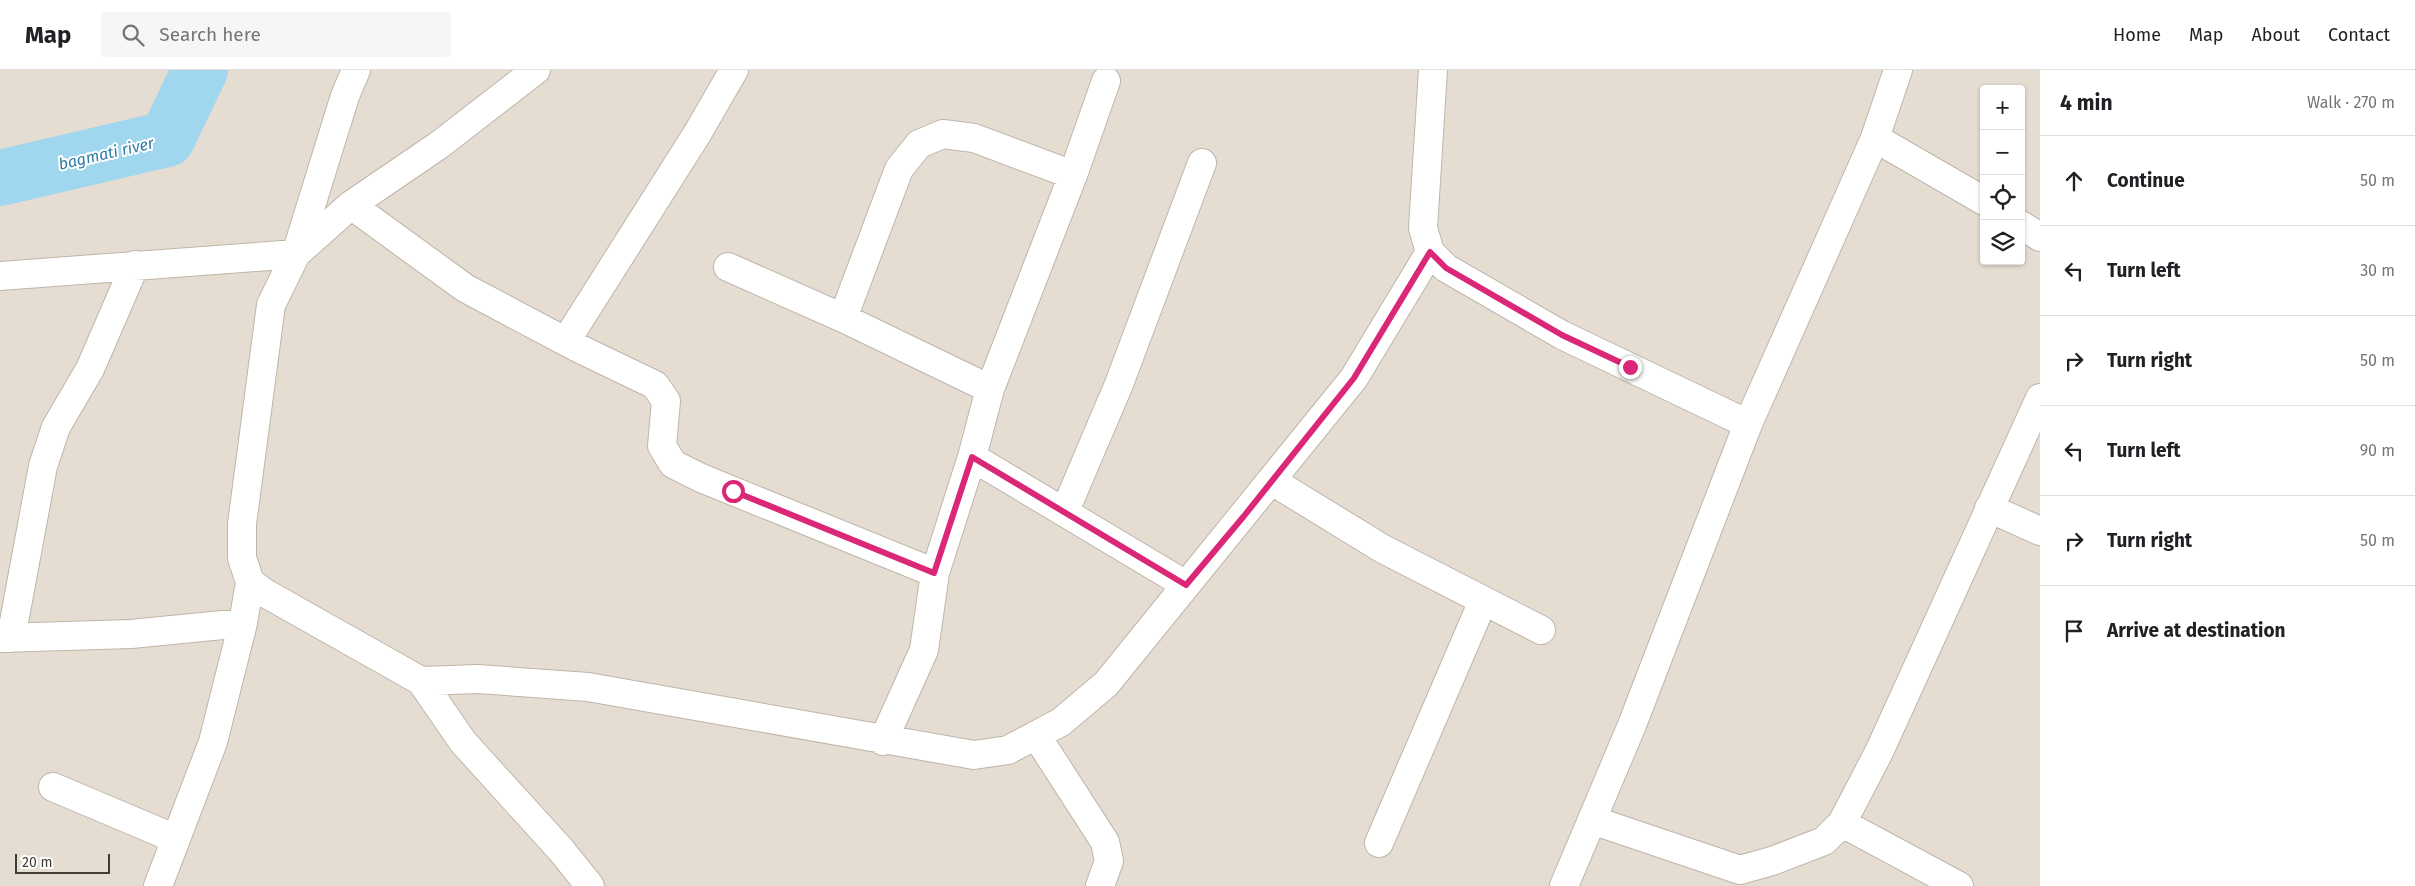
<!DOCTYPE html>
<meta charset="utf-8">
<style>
:root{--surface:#fff;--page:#f6f6f6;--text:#202124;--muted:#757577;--line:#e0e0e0}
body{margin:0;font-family:"Fira Sans",sans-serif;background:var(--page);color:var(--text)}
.controls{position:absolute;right:15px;top:15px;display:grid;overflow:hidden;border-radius:5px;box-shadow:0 1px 4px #0004}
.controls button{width:45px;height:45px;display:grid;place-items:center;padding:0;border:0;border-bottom:1px solid var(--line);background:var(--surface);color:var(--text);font:25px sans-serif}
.scale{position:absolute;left:15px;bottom:12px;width:95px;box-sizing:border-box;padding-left:5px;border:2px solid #433c34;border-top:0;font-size:14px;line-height:18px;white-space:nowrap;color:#433c34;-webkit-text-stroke:4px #fff;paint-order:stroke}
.stop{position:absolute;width:15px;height:15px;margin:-11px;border:4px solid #db2777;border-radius:50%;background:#fff}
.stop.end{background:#db2777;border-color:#fff;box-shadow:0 1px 5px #0008}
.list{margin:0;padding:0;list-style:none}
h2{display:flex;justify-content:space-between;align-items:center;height:65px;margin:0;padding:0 20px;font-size:21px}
h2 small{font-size:16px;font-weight:400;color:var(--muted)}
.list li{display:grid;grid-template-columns:32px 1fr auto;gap:15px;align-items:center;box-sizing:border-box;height:90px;padding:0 20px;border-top:1px solid var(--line)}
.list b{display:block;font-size:19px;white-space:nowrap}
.list em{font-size:16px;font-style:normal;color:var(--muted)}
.icon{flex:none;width:28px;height:28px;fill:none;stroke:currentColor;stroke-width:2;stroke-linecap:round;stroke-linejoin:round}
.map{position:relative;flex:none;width:2040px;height:816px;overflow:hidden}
header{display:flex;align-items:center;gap:30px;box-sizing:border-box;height:70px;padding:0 25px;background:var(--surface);border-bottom:1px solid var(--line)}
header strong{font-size:24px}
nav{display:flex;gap:28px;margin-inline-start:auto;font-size:18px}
.search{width:350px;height:45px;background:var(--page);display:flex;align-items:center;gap:12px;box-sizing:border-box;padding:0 18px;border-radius:5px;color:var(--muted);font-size:19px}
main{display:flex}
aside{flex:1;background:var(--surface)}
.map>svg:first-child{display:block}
.residential{fill:#e5ddd2;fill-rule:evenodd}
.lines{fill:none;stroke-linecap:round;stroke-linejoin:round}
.river{stroke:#a0d6ee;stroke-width:56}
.minor-casing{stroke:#bfb5a9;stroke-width:30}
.tertiary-casing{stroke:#bfb5a9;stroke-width:30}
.minor{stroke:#fff;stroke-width:28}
.tertiary{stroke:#fff;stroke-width:28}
.route{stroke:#db2777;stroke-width:6}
.labels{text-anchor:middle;stroke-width:4;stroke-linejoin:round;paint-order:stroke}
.water-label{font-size:16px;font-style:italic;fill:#2e7ea4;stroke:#fff}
</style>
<header>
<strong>Map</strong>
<div class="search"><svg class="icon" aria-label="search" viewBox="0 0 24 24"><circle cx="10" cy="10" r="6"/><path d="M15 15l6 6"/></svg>Search here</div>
<nav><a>Home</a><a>Map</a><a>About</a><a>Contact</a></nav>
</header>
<main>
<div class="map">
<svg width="2040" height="816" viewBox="0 0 2040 816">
<rect width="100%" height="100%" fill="#f1ece4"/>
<path class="residential" d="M0 0H2040V816H0ZM1984 19H2021V191H1984Z"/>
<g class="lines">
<path class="river" d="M0 108 167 69 200 0"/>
<defs>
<path id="minor" d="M536 0 439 75 351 135 296 184 271 235 242 454V488L250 512 265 523 421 611 478 609 588 617 974 685 1008 680 1061 652 1106 614 1354 308 1430 182
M1433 0 1423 158 1430 182 1446 198 1562 265 1748 354
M1875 68 1984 131
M351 135 465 218 578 278 655 315 666 331 662 376 673 394 701 408 935 503
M2021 155 2040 167
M728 197 843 248 990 319
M0 206 296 184 345 26 356 0
M843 248 899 99 919 74 943 64 974 68 1073 105
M566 271 697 64 734 0
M972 387 1186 515
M1272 411 1383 479 1541 560
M1989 438 2040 461
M1065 441 1119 314 1202 93
M0 568 131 564 243 553
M11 568 43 396 56 357 90 299 135 195
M421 611 463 672 561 780 590 816
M1036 665 1105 772 1109 791 1100 816
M883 671 924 580 935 503 972 387 990 319 1073 105 1106 11
M53 717 176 769
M1592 750 1740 800 1772 791 1824 771 1842 753 1879 682 2040 328
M1842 753 1959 816
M1379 773 1483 531
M158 816 213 672 243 553 250 512"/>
<path id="tertiary" d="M1564 816 1632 655 1748 354 1875 68 1898 0"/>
</defs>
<use href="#minor" class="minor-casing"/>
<use href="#tertiary" class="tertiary-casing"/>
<use href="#minor" class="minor"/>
<use href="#tertiary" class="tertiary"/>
</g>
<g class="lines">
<path class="route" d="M733 421 934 503 972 387 1186 515 1244 446 1354 308 1430 182 1446 198 1562 265 1630 297"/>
</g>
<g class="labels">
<g class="water-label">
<text transform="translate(106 83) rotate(-13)" y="6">bagmati river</text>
</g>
</g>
</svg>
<div class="controls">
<button>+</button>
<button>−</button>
<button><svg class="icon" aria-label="locate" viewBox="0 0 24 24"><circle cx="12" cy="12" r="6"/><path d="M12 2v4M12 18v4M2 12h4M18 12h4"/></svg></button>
<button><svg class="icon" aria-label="layers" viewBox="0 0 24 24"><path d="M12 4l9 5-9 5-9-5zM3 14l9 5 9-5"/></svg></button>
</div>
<div class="scale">20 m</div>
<div class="stop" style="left:733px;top:421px"></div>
<div class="stop end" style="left:1630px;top:297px"></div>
</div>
<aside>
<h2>4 min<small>Walk · 270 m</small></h2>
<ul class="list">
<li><svg class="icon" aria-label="ahead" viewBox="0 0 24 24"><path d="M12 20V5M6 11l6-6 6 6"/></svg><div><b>Continue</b></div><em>50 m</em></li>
<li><svg class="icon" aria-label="left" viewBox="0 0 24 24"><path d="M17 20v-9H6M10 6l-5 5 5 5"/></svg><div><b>Turn left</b></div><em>30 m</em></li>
<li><svg class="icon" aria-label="right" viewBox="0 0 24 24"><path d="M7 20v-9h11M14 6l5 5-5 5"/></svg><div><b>Turn right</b></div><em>50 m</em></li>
<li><svg class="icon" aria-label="left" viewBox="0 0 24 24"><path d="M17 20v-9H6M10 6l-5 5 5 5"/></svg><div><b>Turn left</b></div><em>90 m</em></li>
<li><svg class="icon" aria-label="right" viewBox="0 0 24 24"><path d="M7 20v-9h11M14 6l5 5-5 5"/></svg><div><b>Turn right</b></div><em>50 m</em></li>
<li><svg class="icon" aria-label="arrive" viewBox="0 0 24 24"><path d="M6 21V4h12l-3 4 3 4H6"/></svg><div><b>Arrive at destination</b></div></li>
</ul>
</aside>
</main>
